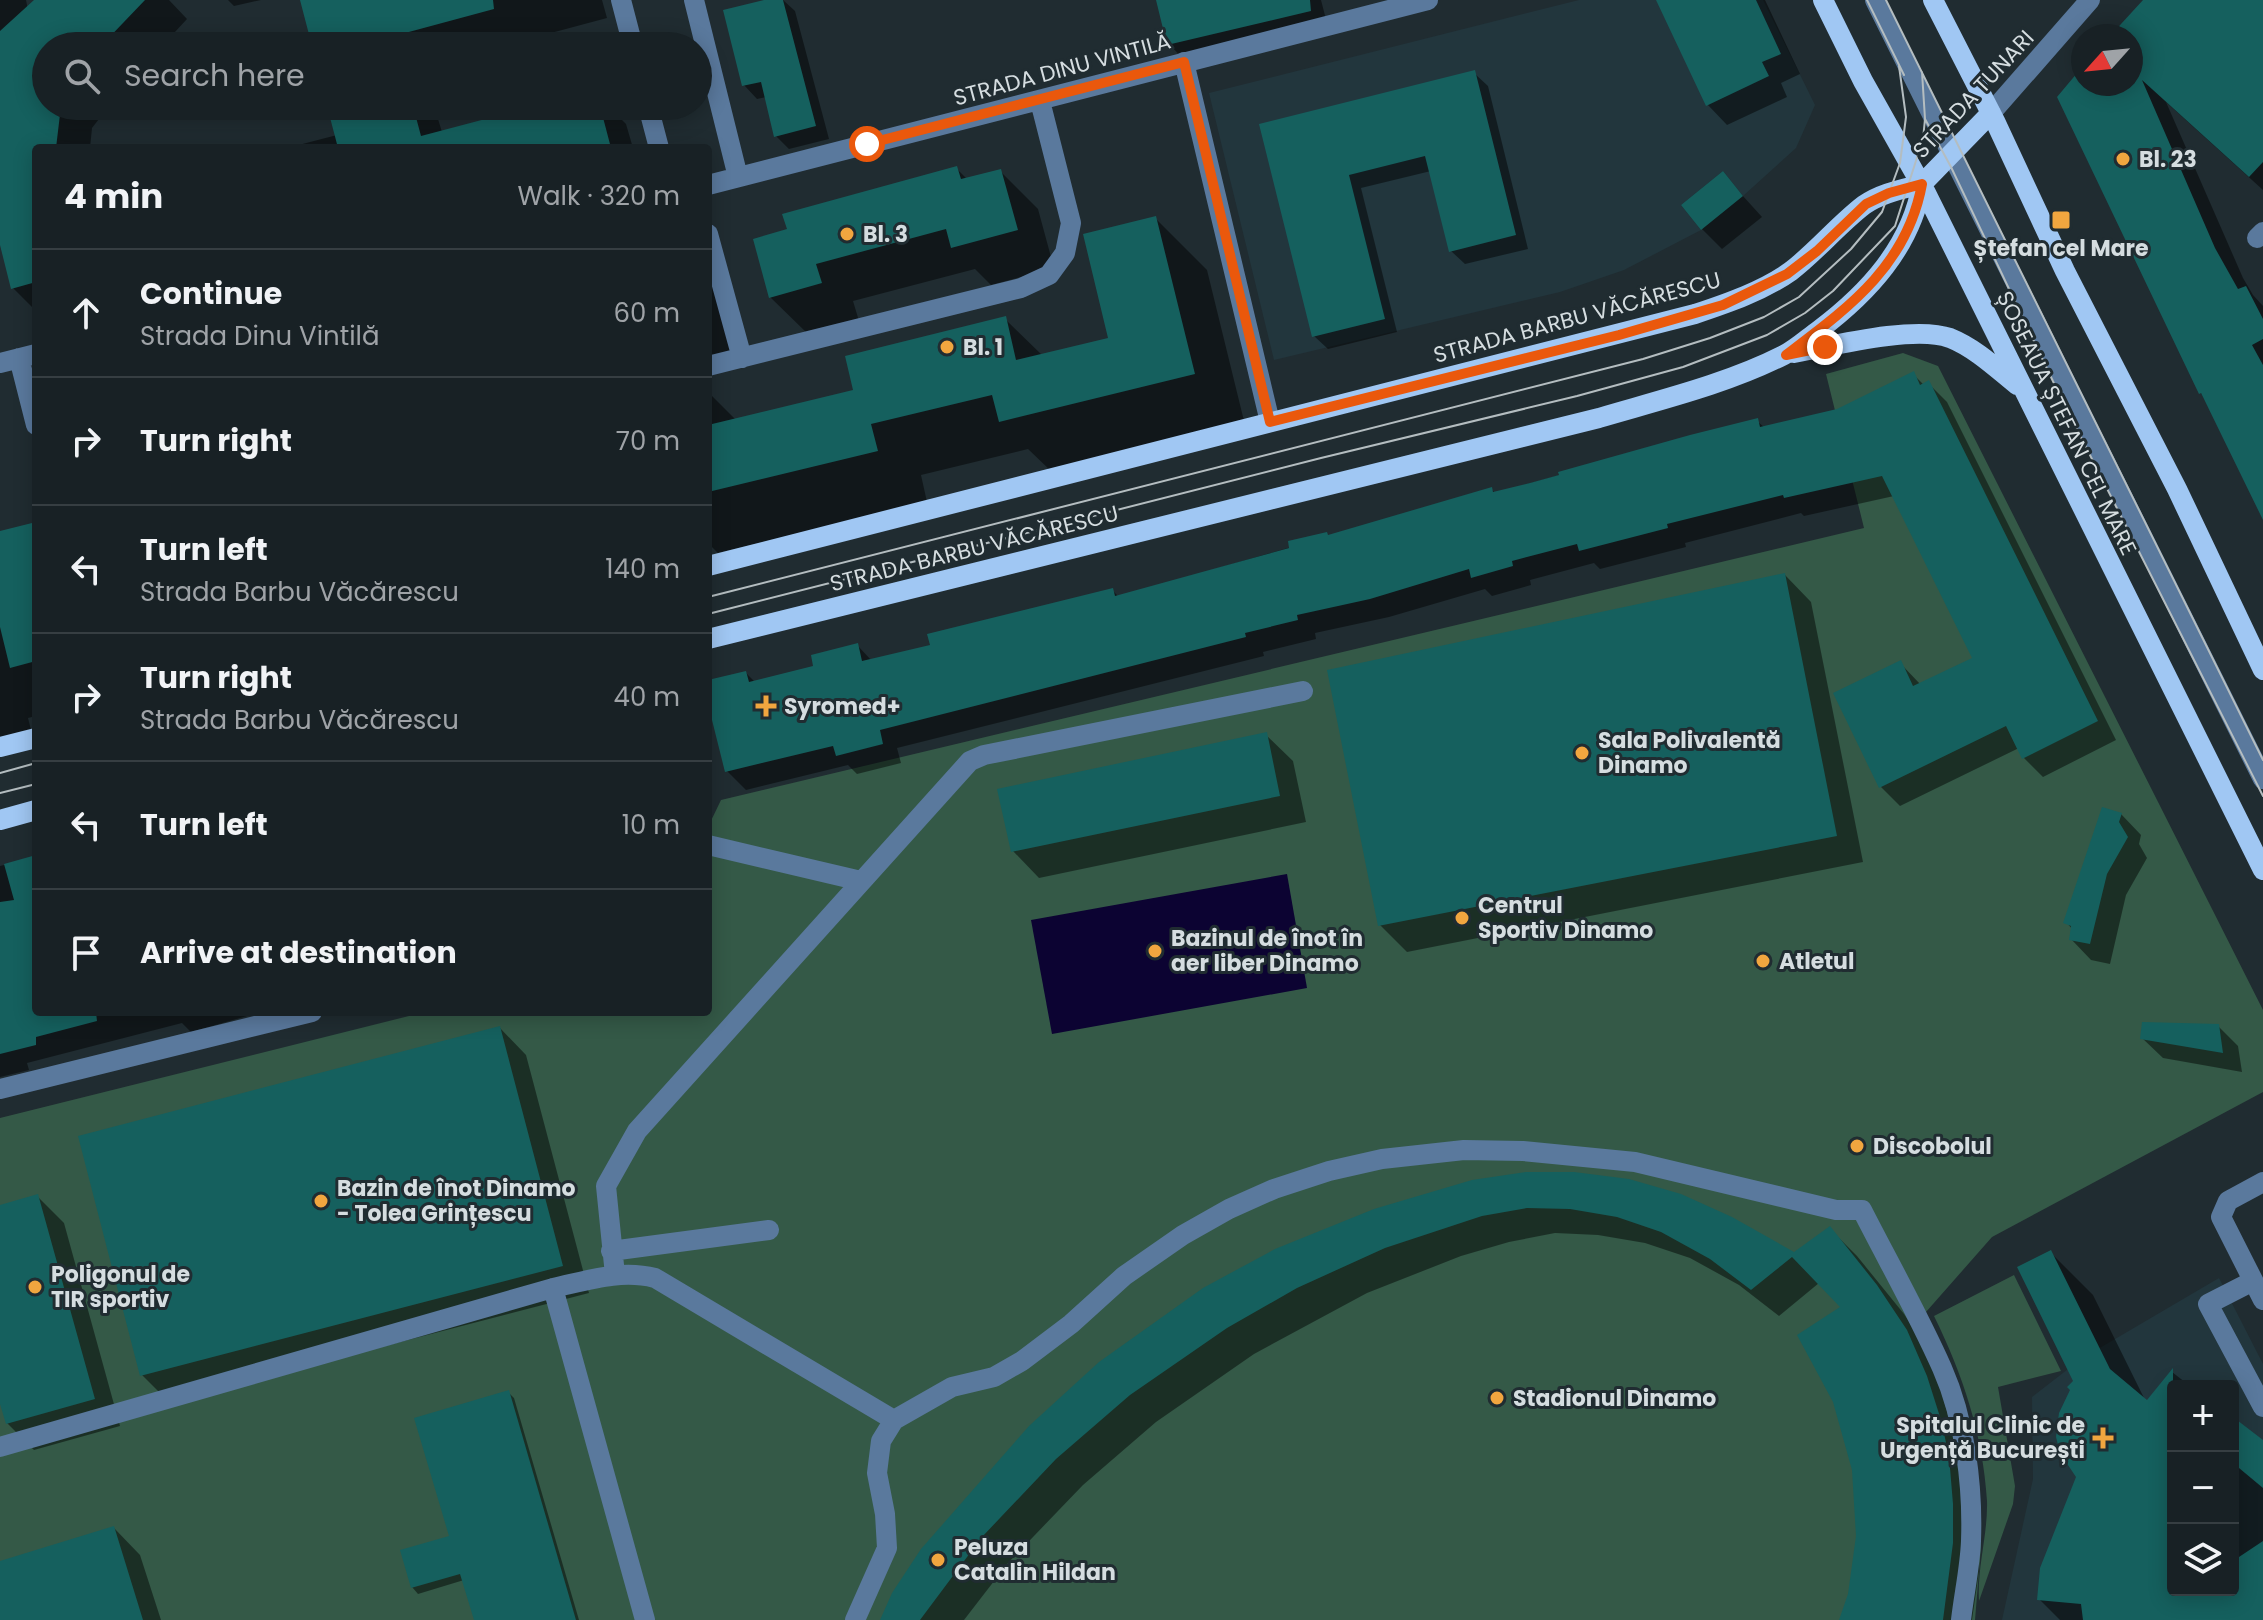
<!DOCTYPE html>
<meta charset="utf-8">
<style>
:root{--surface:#182125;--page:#252e32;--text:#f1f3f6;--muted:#9fa3a7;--line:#363e42}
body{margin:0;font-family:Poppins,sans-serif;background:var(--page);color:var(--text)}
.controls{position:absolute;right:24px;bottom:24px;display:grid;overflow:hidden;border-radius:8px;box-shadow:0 4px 20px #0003}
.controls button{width:72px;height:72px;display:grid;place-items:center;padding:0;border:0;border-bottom:2px solid var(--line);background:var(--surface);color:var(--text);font:40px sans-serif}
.compass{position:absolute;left:2071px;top:24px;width:72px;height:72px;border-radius:50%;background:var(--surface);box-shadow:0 4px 20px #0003;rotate:243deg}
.stop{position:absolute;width:24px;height:24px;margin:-18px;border:6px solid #ea580c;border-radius:50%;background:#fff}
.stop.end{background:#ea580c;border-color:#fff;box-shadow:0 2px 8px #0008}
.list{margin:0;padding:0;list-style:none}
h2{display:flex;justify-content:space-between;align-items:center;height:104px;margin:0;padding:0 32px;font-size:34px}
h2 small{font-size:26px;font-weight:400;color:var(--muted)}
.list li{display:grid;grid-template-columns:52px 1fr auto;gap:24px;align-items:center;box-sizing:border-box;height:128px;padding:0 32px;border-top:2px solid var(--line)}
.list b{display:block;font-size:30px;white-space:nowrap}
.list p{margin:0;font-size:26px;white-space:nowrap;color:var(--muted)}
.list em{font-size:26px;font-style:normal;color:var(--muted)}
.icon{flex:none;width:44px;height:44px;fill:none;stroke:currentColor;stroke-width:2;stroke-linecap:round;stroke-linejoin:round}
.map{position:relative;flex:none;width:2263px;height:1620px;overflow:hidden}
.search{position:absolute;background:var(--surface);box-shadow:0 4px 20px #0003;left:32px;top:32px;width:680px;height:88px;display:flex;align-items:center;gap:20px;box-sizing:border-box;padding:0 28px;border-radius:44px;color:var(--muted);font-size:30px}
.panel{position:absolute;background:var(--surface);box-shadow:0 4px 20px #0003;left:32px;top:144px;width:680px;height:872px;border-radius:8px}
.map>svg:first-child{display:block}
.built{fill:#22363d;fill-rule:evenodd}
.green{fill:#345947}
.water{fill:#0c0332}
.shadow{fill:#0007}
.building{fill:#15605e}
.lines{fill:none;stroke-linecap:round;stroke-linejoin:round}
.minor{stroke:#5a799d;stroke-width:20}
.major{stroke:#a0c7f3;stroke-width:20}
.tram{stroke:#b4bdc0;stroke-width:2}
.route{stroke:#ea580c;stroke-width:10}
.poi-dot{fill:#f1a63f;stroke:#202c31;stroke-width:3}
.labels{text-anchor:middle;stroke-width:6;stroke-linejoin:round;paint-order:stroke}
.street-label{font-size:22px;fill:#d5dde0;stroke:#202c31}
.poi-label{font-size:22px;font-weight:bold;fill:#d5dde0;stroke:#202c31;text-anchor:start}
</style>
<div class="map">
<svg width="2263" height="1620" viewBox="0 0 2263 1620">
<rect width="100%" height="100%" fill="#202c31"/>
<path class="built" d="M1579 0H1763L1815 105 1796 148 1743 196 1723 171 1681 205 1701 230 1624 270 1560 292 1274 360 1209 93Z
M2219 1278 2263 1364V1620H2002L2033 1479 2032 1397 2081 1359ZM2173 1386H2233V1590H2173Z"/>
<path class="green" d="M1903 353 1938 366 2263 1010V1092L1992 1237 1926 1312 1980 1506 1981 1547 1975 1620H0V1118L425 1012H576L578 1016 594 1012H708V827L721 800 1864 528 1826 374Z
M2014 1275 2061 1371 1998 1387 2015 1486 2013 1504 1979 1601C1977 1567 1988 1534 1987 1501 1983 1435 1963 1375 1934 1316Z"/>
<path class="water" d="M1287 874 1307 988 1052 1034 1031 920Z"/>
<path class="shadow" d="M0 0H26L28 10 37 0H169L187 19 162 46H46V106H109L92 128 90 148H36V311L13 288 0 237Z
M228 0H261L234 6Z
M302 0H602L607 18 502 46H314Z
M772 0H783L795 11 829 139 789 149 776 136 766 97 757 99 744 85Z
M1158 0H1321L1329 31 1189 65 1169 44Z
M1665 0H1765L1800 74 1781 83 1787 97 1727 125 1707 104Z
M2155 0H2263V190L2166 102 2243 278 2253 295 2263 306V513L2201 393 2060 97 2083 71V84H2131V36H2114Z
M1474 73 1488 86 1528 249 1465 264 1451 251 1431 171 1361 188 1397 332 1328 349 1314 336 1262 125Z
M329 106H434L442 132 543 106H608L626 124 633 148H287L337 135Z
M957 169 968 180 1000 171 1038 209 1054 268 991 285 975 269 853 301 859 321 809 335 770 297 790 231Z
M1723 174 1762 217 1722 249 1702 229Z
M1156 219 1207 270 1245 425 1052 472 1028 449 921 475 927 502 718 553 708 543V392L736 420 856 391 1005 319 1043 356 1111 340Z
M708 281 724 297 739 355 708 363Z
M1913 374 1924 385 1928 383 1947 402 2116 740 2043 777 2024 758 2019 748 1900 806 1881 787 1900 663 1921 685 1975 659 1894 496 1804 516 1801 513 1685 543 1686 547 1600 569 1594 563 1530 580 1531 585 1492 596 1485 589 1389 617 1315 633 1316 639 1263 652 1264 656 897 748 901 763 857 774 848 765 746 790 727 771 708 695V682L746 673 756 683 816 668 857 645 872 661 932 646 1112 590 1119 597 1491 489 1495 493 1757 421 1765 428 1838 411Z
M36 526V716L28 718 32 734 0 742V533Z
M1785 575 1811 602 1863 862 1407 952 1380 925Z
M1266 735 1293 761 1306 822 1039 878 1013 851Z
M2121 814 2141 835 2139 844 2147 858 2126 895 2110 964 2091 960 2071 939 2073 930 2066 922Z
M36 857V1012H261L191 1032 182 1023 27 1063 29 1070 0 1077V866Z
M2218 1026 2238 1046 2242 1072 2163 1058 2142 1038Z
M500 1028 526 1055 589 1293 169 1402 142 1375Z
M1472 1182 1794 1254 1830 1229 1857 1256 1904 1314 1933 1359 1979 1532V1571L1972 1620H1842L1850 1595 1858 1536 1843 1308 1819 1283 1779 1316 1739 1285 1690 1258 1645 1243 1598 1235 1555 1233 1509 1242 1461 1256 1367 1293 1254 1354 1156 1422 1083 1485 1008 1563 964 1620H882L1031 1428Z
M37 1196 64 1223 120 1426 34 1450 7 1423 0 1396V1207Z
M2051 1253 2093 1295 2147 1404 2172 1372 2190 1386H2173V1590H2233V1420L2263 1443V1620H2060L2039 1599 2078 1477 2075 1381Z
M508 1392 514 1398 579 1620H476L464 1580 418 1594 412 1587 452 1537Z
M114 1528 140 1555 161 1620H0V1563Z"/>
<path class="building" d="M34 0H145L101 46H46V106H61L56 148H36V282L11 289 0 245V31Z
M300 0H493L494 9 394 36 396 46H312Z
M764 0H783L816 126 774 137 761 82 742 86 723 10Z
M1156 0H1310L1311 11 1167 45Z
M1656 0H1756L1781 54 1762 62 1769 76 1706 106Z
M2143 0H2263V162L2249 177 2142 80 2215 248 2238 289 2246 286 2263 319V339L2252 345 2263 365V520L2201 393 2199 394 2057 97 2083 66V84H2131V36H2110Z
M1475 70 1516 235 1449 252 1425 156 1349 175 1385 319 1312 337 1259 124Z
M327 106H413L421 136 535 106H600L611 148H338Z
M957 166 961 179 1001 169 1018 230 951 248 946 229 816 264 822 283 769 298 753 239 787 229 782 214Z
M1723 171 1743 196 1701 230 1681 205Z
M1156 216 1195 374 999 422 992 395 871 424 878 451 708 492V425L853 390 845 356 1006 316 1016 360 1108 338 1083 234Z
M1914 371 1920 385 1929 380 2098 721 2022 759 2006 726 1879 788 1833 693 1901 660 1913 686 1972 658 1882 476 1784 498 1783 495 1667 524 1668 528 1579 551 1577 544 1512 561 1513 566 1471 578 1469 569 1370 599 1297 615 1298 620 1245 633 1246 637 880 730 883 744 836 756 833 746 725 772 708 704V680L746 671 749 682 813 666 811 655 858 643 862 661 930 645 927 634 1113 588 1115 596 1289 548 1288 541 1327 532 1328 535 1492 487 1493 492 1530 483 1559 475 1558 472 1690 435 1758 418 1760 427 1837 409Z
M36 522V661L10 668 0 627V531Z
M1785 573 1837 836 1378 926 1327 670Z
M1267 732 1280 796 1011 852 997 789Z
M2102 807 2122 813 2119 822 2128 837 2107 874 2090 944 2069 940 2071 926 2063 923Z
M36 855V1012H96L97 1021 36 1037V1045L0 1054V902L14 900 4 864Z
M2142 1022 2219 1024 2223 1053 2140 1039Z
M500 1026 563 1266 140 1376 78 1136Z
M1526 1172H1574L1629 1179 1681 1194 1732 1217 1794 1252 1830 1226 1877 1285 1907 1330 1927 1376 1941 1420 1949 1456 1953 1504V1543L1943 1620H1839L1848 1594 1856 1536 1852 1470 1833 1402 1797 1335 1840 1307 1792 1257 1751 1290 1710 1259 1661 1232 1617 1217 1570 1209 1527 1208 1482 1216 1385 1248 1297 1288 1227 1328 1130 1395 1056 1459 982 1537 920 1620H880L892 1593 921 1549 1029 1426 1099 1362 1203 1288 1275 1249 1374 1209 1472 1180Z
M38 1194 95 1399 6 1424 0 1404V1205Z
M2051 1250 2110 1369 2147 1400 2173 1368V1590H2233V1561L2263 1541V1620H2083L2081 1604 2037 1600 2040 1568 2076 1477 2060 1453 2056 1437 2059 1413 2070 1390 2067 1387 2073 1381 2017 1267Z
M509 1390 576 1620H474L460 1574 411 1588 400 1550 449 1536 414 1418Z
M2233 1417 2263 1440V1488L2233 1463Z
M114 1526 143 1620H0V1561Z"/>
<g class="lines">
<path class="minor" d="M621 0 633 46
M694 0 738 177
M1875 0 2263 779
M1184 62 1270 422
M648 106 659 148
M1991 113 2090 0
M708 185 1428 0
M708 234 742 358
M2257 238 2263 232
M19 358 36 425
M0 363 36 354
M708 366 1021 288 1049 275 1065 253 1071 223 1040 101
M708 845 861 881
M0 1089 312 1012
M2263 1182 2228 1201 2221 1217 2263 1300
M611 1251 769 1230
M615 1275 606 1186 637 1131 970 761 984 755 1303 691
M2253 1281 2208 1304 2263 1407
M553 1288 645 1620
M0 1447 553 1288C586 1281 620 1269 655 1278L894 1420
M855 1620 887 1548 885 1514 877 1473 881 1441 894 1420 952 1387 994 1377 1022 1361 1071 1324 1124 1276 1183 1235 1229 1209 1274 1189 1329 1171 1382 1159 1464 1150 1523 1151 1635 1162 1836 1210H1862C1889 1263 1918 1314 1942 1368 1965 1420 1973 1485 1971 1541 1970 1567 1964 1594 1961 1620"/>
<path class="major" d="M1823 0 1863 81 1926 193 2263 870
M1933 0 1995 121 2065 271 2177 489 2263 670
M1922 184 1991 113
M1794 353C1832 346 1914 325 1950 338 1975 348 1996 368 2017 385
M708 566 1695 314C1728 303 1763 291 1791 271 1817 251 1838 225 1864 205 1881 193 1903 189 1922 184
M708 639 1599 418C1660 400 1727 384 1784 355 1796 349 1808 338 1819 330 1868 293 1911 247 1922 184
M0 747 36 738
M0 820 36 810"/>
<path class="tram" d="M1867 0 1904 75
M1886 0 2263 760
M1925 119 1951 167 2060 396 2263 796
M708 597 1643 359 1710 338 1764 317 1799 297 1851 249 1882 212 1900 163 1906 117 1899 66
M708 614 1321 458 1577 396 1683 367 1767 335 1805 313 1833 291 1895 226 1923 139 1925 119 1922 72
M0 773 36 763
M0 793 36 784"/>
</g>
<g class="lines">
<path class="route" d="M867 144 1184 62 1270 422 1619 335 1723 305 1787 274 1817 251 1866 204 1889 193 1922 184C1907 266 1848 308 1786 355L1825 347"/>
</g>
<g class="poi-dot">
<circle cx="2123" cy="159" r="8"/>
<rect x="2051" y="210" width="20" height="20" rx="4"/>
<circle cx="847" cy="234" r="8"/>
<circle cx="947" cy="347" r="8"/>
<path d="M762 694h8v8h8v8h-8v8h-8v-8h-8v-8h8z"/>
<circle cx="1582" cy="753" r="8"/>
<circle cx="1462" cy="918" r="8"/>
<circle cx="1155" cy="951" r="8"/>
<circle cx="1763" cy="961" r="8"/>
<circle cx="1857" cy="1146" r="8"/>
<circle cx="321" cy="1201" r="8"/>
<circle cx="35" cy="1287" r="8"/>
<circle cx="1497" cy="1398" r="8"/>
<path d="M2099 1426h8v8h8v8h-8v8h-8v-8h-8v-8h8z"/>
<circle cx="938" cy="1560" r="8"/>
</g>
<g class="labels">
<g class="street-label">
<text transform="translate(1062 69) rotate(-15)" y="8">STRADA DINU VINTILĂ</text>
<text transform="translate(1973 94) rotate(-47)" y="8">STRADA TUNARI</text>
<text transform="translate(1577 317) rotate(-15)" y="8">STRADA BARBU VĂCĂRESCU</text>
<text transform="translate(2067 423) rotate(64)" y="8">ȘOSEAUA ȘTEFAN CEL MARE</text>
<text transform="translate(974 548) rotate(-14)" y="8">STRADA BARBU VĂCĂRESCU</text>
</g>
<g class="poi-label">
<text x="2139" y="167">Bl. 23</text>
<text x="863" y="242">Bl. 3</text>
<text x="2061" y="256" text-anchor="middle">Ștefan cel Mare</text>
<text x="963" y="355">Bl. 1</text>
<text x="784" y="714">Syromed+</text>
<text x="1598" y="748">Sala Polivalentă<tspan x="1598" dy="25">Dinamo</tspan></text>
<text x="1478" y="913">Centrul<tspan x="1478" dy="25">Sportiv Dinamo</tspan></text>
<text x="1171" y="946">Bazinul de înot în<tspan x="1171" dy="25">aer liber Dinamo</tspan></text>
<text x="1779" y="969">Atletul</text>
<text x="1873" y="1154">Discobolul</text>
<text x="337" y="1196">Bazin de înot Dinamo<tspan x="337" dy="25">- Tolea Grințescu</tspan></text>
<text x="51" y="1282">Poligonul de<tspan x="51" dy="25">TIR sportiv</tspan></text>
<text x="1513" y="1406">Stadionul Dinamo</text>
<text x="2085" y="1433" text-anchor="end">Spitalul Clinic de<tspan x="2085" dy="25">Urgență București</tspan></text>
<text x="954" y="1555">Peluza<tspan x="954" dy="25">Catalin Hildan</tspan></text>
</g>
</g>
</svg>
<div class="controls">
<button>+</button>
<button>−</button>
<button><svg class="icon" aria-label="layers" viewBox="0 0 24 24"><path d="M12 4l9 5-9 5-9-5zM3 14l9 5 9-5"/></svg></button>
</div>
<svg class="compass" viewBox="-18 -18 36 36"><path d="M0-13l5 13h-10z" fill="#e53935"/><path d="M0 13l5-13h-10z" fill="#9fa3a7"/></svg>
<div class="stop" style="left:867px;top:144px"></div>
<div class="stop end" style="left:1825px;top:347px"></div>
<div class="search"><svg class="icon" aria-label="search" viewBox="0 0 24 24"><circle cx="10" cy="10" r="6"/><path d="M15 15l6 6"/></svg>Search here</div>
<section class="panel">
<h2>4 min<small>Walk · 320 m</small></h2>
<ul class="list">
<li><svg class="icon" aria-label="ahead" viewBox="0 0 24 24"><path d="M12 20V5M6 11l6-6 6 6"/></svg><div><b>Continue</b><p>Strada Dinu Vintilă</p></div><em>60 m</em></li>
<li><svg class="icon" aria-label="right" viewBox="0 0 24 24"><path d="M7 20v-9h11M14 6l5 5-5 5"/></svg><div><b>Turn right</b></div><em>70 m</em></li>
<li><svg class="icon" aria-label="left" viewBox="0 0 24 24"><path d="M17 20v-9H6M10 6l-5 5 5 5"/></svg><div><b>Turn left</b><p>Strada Barbu Văcărescu</p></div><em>140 m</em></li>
<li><svg class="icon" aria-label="right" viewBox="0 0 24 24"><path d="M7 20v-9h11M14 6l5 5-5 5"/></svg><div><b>Turn right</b><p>Strada Barbu Văcărescu</p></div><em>40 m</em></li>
<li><svg class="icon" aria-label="left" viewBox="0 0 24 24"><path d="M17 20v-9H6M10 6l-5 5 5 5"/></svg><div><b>Turn left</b></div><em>10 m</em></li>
<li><svg class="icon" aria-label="arrive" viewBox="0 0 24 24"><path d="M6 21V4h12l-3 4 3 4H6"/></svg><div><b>Arrive at destination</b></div></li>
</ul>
</section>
</div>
